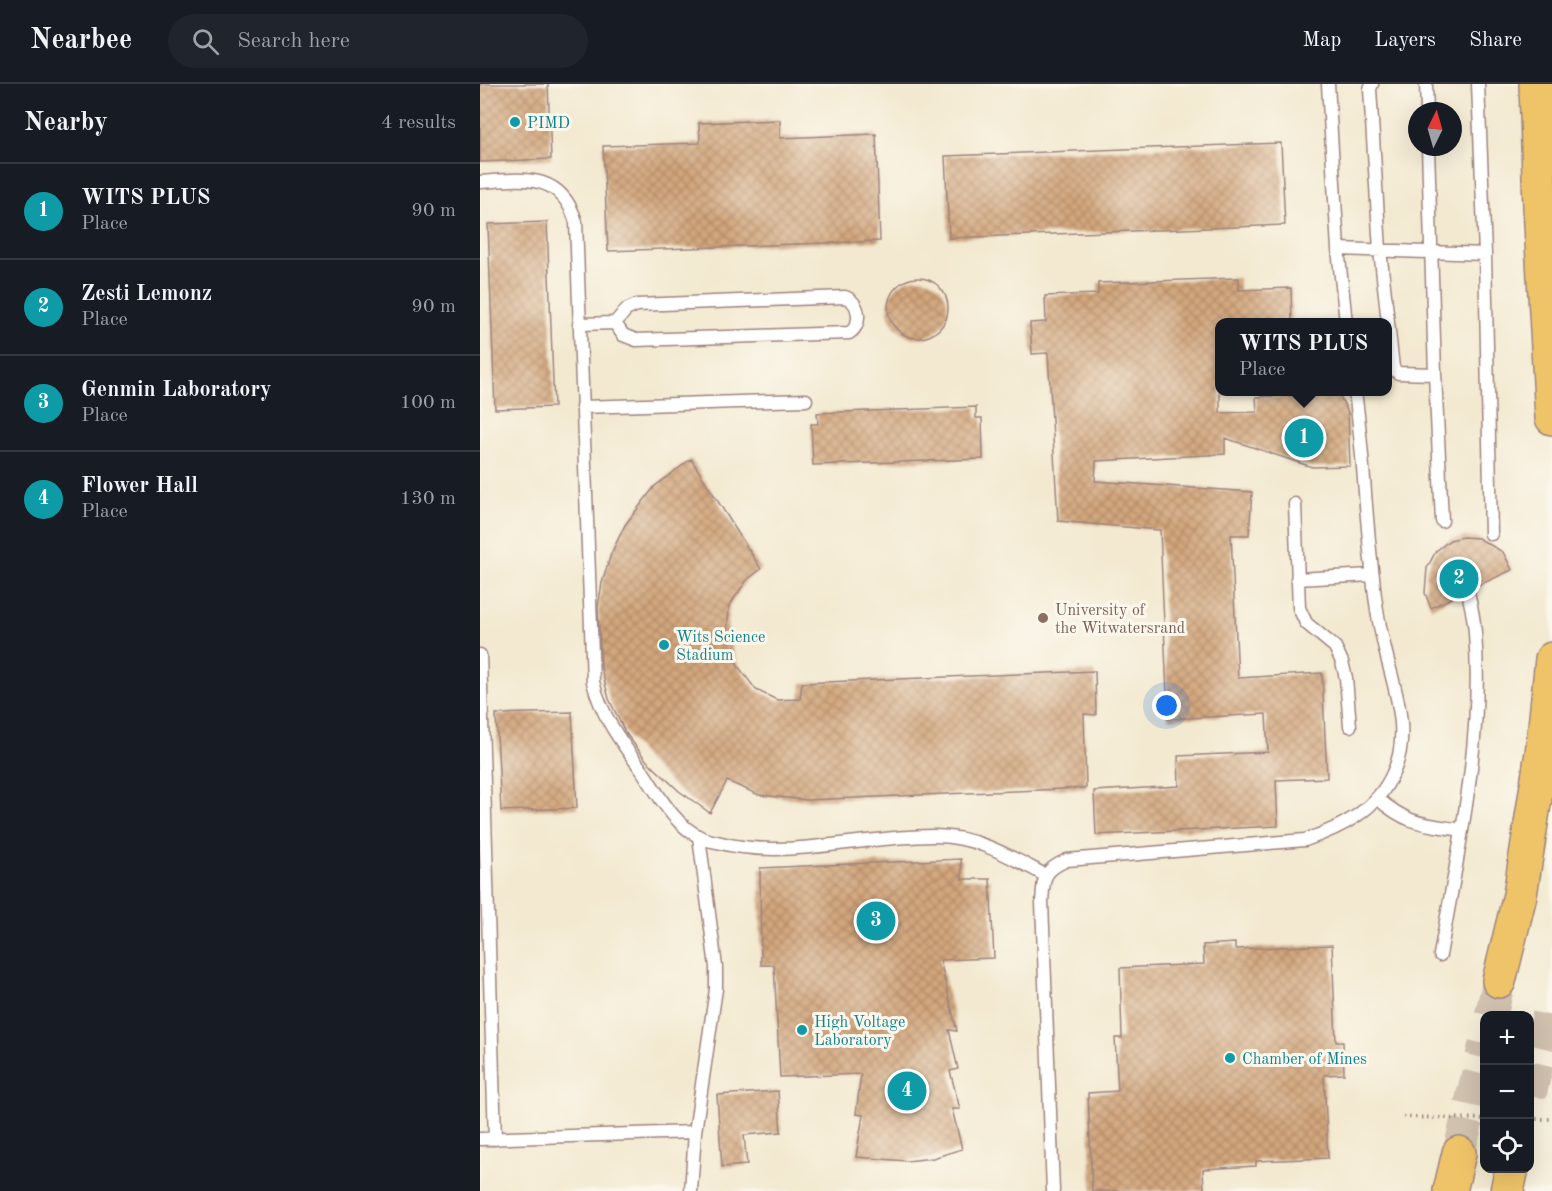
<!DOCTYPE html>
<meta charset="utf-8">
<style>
:root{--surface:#171b24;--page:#20242c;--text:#f1f3f6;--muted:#9ea1a6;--line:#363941;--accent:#8c9099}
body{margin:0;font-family:"Old Standard TT",serif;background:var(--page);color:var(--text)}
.controls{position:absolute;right:18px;bottom:18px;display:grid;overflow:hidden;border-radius:12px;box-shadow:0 6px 24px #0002}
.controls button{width:54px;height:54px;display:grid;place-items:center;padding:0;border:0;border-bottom:2px solid var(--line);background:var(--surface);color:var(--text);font:30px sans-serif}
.compass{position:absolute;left:928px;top:18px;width:54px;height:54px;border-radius:50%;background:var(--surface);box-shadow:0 6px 24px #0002;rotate:5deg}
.you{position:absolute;left:687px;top:622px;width:21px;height:21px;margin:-15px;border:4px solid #fff;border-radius:50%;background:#1a73e8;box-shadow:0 0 0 9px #1a73e833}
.badge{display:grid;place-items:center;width:39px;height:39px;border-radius:50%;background:var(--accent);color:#fff;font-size:20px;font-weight:700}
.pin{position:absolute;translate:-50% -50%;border:3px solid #fff;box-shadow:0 2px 6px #0006}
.popup{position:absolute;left:735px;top:234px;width:177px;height:78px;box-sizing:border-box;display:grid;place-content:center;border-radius:12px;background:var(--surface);filter:drop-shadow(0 2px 4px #0005);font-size:20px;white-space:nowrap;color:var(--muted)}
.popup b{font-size:22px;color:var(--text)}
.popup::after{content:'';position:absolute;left:50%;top:100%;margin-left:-12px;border:12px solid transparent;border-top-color:var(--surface)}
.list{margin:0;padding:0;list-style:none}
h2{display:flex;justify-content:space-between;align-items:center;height:78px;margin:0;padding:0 24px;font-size:26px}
h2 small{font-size:20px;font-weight:400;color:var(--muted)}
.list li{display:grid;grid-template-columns:39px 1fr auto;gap:18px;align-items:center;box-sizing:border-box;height:96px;padding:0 24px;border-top:2px solid var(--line)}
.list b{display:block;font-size:22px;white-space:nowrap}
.list p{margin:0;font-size:20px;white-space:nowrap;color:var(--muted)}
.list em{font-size:20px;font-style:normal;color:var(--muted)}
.icon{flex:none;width:33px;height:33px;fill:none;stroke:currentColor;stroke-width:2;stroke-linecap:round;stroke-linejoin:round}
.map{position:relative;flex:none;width:1072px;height:1107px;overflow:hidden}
header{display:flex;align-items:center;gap:36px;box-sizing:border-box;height:84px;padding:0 30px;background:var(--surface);border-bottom:2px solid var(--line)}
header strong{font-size:28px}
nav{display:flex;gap:33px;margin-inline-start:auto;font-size:21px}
.search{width:420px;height:54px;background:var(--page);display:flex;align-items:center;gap:15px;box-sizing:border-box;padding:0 21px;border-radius:33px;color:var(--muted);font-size:22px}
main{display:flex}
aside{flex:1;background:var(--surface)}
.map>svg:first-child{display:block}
.building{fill:url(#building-cross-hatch)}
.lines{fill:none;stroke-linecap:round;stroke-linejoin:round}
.motorway-tunnel{stroke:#d1c1af;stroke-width:33;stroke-dasharray:33 16;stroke-linecap:butt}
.service-casing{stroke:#9e847e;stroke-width:15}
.motorway-casing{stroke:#9e847e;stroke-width:36}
.path{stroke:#9e847e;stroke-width:4;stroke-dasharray:1.5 4.5;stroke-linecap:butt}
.service{stroke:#fff;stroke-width:12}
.motorway{stroke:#efc469;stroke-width:33}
.culture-dot{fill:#0f9aa8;stroke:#fbf7ec;stroke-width:2}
.education-dot{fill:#8d6e63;stroke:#fbf7ec;stroke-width:2}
.labels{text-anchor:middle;stroke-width:6;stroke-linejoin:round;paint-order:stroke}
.culture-label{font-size:16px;fill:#0d838f;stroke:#fbf7ec;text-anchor:start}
.education-label{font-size:16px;fill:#785e54;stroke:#fbf7ec;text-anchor:start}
</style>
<header>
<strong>Nearbee</strong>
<div class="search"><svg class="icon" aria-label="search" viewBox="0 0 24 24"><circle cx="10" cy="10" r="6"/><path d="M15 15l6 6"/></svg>Search here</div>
<nav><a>Map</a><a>Layers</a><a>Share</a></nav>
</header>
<main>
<aside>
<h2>Nearby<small>4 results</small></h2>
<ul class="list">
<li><span class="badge" style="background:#0f9aa8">1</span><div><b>WITS PLUS</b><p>Place</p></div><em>90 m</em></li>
<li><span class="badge" style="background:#0f9aa8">2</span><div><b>Zesti Lemonz</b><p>Place</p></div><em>90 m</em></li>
<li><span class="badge" style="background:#0f9aa8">3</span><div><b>Genmin Laboratory</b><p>Place</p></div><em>100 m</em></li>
<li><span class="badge" style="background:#0f9aa8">4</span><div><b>Flower Hall</b><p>Place</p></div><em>130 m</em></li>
</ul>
</aside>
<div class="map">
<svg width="1072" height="1107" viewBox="0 0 1072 1107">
<defs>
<pattern id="building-cross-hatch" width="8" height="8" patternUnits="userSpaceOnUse" patternTransform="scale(1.5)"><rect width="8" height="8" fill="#d3a77d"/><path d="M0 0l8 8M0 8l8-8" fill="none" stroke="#ad8767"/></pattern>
</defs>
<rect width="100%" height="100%" fill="#fbf7ec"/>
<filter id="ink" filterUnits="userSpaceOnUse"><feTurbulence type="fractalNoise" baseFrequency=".0167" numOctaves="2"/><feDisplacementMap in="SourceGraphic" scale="12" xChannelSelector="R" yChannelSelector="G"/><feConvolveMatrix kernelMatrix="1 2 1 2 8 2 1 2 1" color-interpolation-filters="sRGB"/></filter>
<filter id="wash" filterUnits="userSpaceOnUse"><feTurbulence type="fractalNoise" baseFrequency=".008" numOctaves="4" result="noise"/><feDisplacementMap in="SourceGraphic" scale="24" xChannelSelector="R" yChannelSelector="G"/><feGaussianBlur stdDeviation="1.35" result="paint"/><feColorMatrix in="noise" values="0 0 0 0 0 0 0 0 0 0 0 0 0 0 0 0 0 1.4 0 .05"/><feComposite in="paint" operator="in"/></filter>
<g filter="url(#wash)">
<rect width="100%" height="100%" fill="#f3e9d0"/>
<g id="blocks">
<path class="building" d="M0 0H68L71 75 0 78Z
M300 36V54L396 50 400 157 128 167 123 62 220 59 219 39Z
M801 59 805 141 469 154 465 72Z
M67 138 74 323 15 325 8 140Z
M759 194V206L811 204 812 238H740V329L777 328 776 313 859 310 868 329 870 382 832 383 745 354V370L616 377 615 397 772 408 769 451H751L758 594 842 589 847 694 796 696 798 742 616 751 614 707 699 702 698 672 788 668 786 630 688 635 680 446 578 437 568 269 552 270 550 239 566 238 565 212 618 210V199Z
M408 224a30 30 0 1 1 60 0a30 30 0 1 1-60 0Z
M496 323V334H502L503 375 333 381 331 340H338L337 329Z
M211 375 281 485 267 496 249 522 247 551 258 582 276 606 297 616 320 615 322 599 615 587 616 631 604 630 606 704 327 716 279 711 247 697 230 729 199 707 166 676 145 648 129 615 121 584 118 523 122 499 131 470 145 441 175 402Z
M983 453 998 454 1023 468 1032 486 995 503 991 490 983 487 977 493 980 510 951 524 945 509 947 484 956 467 970 456Z
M92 628 97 724 21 727 16 630Z
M481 775 482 795H510L514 874 460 876 477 947 469 946 478 985 470 987 480 1025H472L482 1065 453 1074 427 1077 376 1073 383 1031 376 1030 381 990 300 993 294 881H281L280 784Z
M755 859V865L852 861 856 958H863L864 990 844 991 848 1074 776 1077V1082L723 1085 724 1107H612L608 1009 638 1007 635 954H642L640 884 724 880 723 861Z
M298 1007 301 1048 264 1051 267 1081 242 1083 237 1011Z"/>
</g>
</g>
<g filter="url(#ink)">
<use href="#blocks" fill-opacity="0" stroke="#9e847e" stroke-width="1.5"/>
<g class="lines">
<path class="motorway-tunnel" d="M1011 932 1019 897
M1050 1011 1072 916
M979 1069 1005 960"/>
<defs>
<path id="service" d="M848 0 858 165 866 238
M892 0 890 5 900 166 908 238
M946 0 947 27
M998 0 1005 170 1011 450
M948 63 955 290 962 437
M0 98C42 95 81 87 96 138L113 598C121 631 141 658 161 685 177 708 193 740 220 753 225 756 232 757 237 758 305 777 385 751 455 752 496 752 529 772 565 791
M858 165 1005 170
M908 239 913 284 918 289 955 290
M99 240 135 239 146 226 157 221 365 213C380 218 383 241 369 249L156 256 143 251 135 239
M102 323 326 316
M815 420 819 524 826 539 855 563 862 578 866 594 870 642
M817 495 892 491
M0 571 15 1055
M897 714C928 741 943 740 982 746
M960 871C978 768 1004 653 995 549 994 531 989 513 985 495
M0 1055 215 1048
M211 1107 215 1048 236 905V883L219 753
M573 1107 562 818C564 794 562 787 587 776L825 756C861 744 897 726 913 689 932 648 914 605 905 565 899 541 895 518 893 493 885 432 884 369 875 308"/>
<path id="motorway" d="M1056 0 1060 123 1072 334
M1019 897 1040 811 1063 662 1072 575
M970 1107 979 1069
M1027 1107 1032 1084"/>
</defs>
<use href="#service" class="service-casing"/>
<use href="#motorway" class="motorway-casing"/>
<path class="path" d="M923 1033 1005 1035
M1050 1035H1072"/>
<use href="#service" class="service"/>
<use href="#motorway" class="motorway"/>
</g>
</g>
<g class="culture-dot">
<circle cx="35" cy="38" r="6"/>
<circle cx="184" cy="561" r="6"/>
<circle cx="322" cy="946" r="6"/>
<circle cx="750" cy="974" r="6"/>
</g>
<circle class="education-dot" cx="563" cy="534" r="6"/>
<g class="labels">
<g class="culture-label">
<text x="47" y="44">PIMD</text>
<text x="196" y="558">Wits Science<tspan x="196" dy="18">Stadium</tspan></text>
<text x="334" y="943">High Voltage<tspan x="334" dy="18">Laboratory</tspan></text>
<text x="762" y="980">Chamber of Mines</text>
</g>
<g class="education-label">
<text x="575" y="531">University of<tspan x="575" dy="18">the Witwatersrand</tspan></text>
</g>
</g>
</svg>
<div class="controls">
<button>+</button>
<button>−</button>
<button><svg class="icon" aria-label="locate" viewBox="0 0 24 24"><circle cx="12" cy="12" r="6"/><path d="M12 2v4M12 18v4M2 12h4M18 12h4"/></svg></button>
</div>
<svg class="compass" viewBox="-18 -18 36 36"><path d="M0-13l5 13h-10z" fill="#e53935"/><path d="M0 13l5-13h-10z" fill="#9ea1a6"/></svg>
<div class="you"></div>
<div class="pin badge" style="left:824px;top:354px;background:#0f9aa8">1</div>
<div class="popup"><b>WITS PLUS</b>Place</div>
<div class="pin badge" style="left:979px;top:495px;background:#0f9aa8">2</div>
<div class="pin badge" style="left:396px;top:837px;background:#0f9aa8">3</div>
<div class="pin badge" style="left:427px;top:1007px;background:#0f9aa8">4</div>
</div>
</main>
